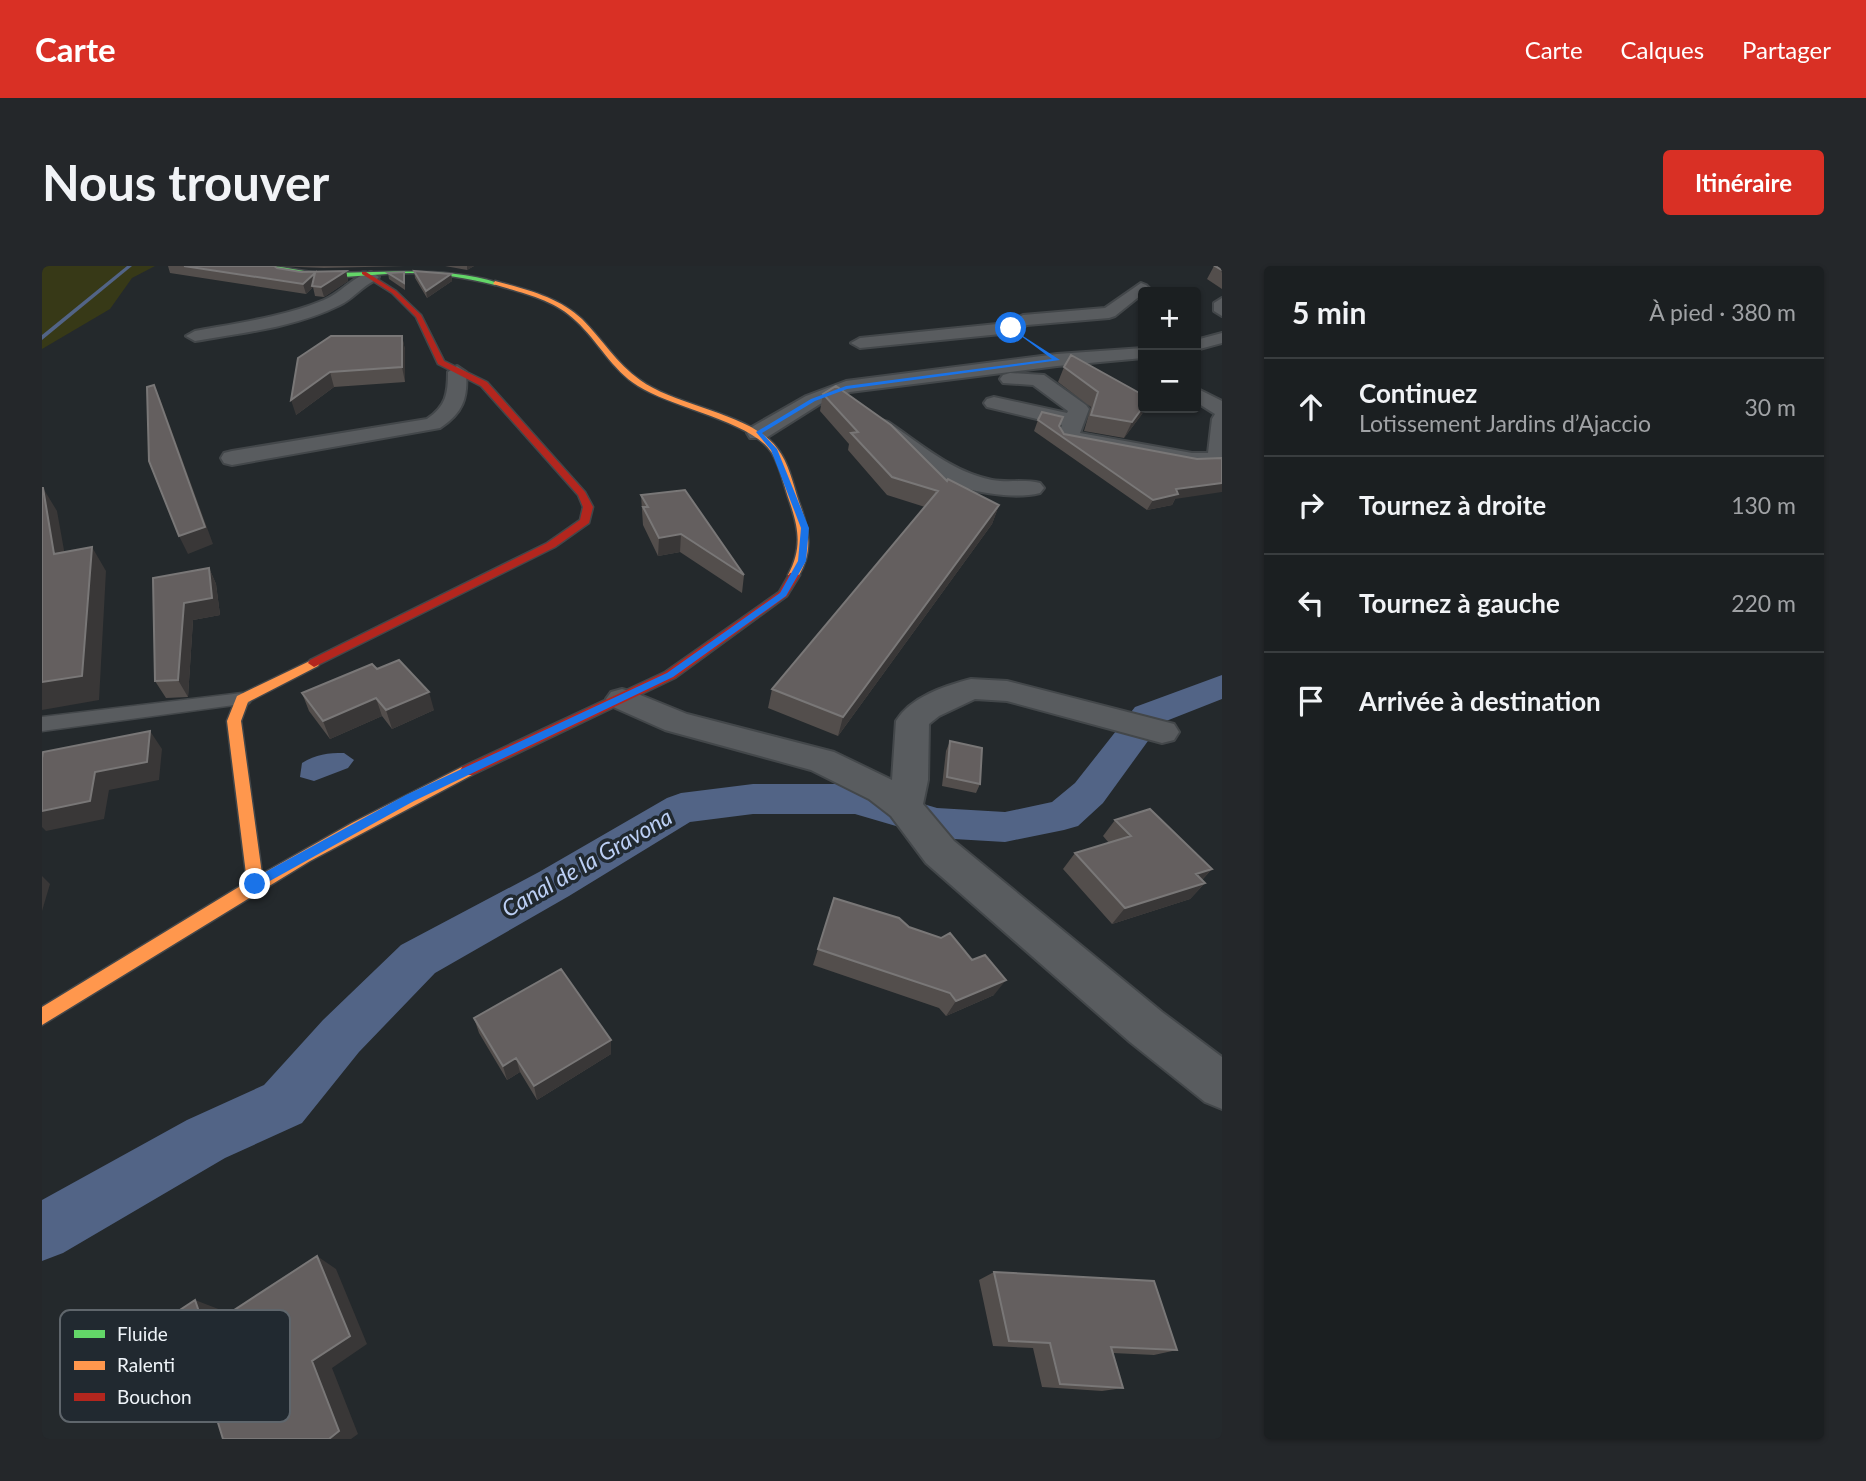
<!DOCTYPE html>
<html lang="fr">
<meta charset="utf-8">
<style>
:root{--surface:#1b1f21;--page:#24272a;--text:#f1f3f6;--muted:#a0a2a5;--line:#393d3f;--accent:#d93025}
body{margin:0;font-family:Lato,sans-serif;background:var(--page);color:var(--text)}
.controls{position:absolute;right:21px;top:21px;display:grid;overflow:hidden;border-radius:7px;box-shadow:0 2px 5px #0004}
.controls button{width:63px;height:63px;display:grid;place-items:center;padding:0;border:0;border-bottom:2px solid var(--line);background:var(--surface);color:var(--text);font:35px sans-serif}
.stop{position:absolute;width:21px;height:21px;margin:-16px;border:5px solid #1a73e8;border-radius:50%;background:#fff}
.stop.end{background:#1a73e8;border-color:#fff;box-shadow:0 2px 7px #0008}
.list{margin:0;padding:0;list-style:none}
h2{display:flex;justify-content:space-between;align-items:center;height:91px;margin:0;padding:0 28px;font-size:30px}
h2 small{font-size:23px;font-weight:400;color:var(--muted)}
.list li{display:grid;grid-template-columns:46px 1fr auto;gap:21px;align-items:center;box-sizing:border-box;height:98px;padding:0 28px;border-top:2px solid var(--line)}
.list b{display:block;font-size:26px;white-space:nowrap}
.list p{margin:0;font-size:23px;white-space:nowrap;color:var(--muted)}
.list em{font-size:23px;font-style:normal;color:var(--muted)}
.icon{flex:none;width:38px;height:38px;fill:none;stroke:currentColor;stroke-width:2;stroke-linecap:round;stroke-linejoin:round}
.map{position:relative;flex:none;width:1180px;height:1173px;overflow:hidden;border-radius:7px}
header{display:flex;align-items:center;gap:42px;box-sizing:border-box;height:98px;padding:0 35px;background:var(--accent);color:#fff}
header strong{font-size:33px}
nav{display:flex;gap:38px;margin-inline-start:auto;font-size:24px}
.intro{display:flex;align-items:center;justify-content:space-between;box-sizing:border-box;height:168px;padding:0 42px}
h1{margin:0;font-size:49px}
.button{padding:18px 32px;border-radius:7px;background:var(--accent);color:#fff;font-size:24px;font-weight:700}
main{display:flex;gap:42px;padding:0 42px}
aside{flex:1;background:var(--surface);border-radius:7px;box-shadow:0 2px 5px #0004}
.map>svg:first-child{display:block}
.green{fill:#373917}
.water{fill:#526486}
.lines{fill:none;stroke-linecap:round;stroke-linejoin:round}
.stream{fill:#526486;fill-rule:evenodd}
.canal{fill:#526486;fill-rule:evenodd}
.lane-casing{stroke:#43474a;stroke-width:3}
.street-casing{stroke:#43474a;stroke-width:4}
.fast-casing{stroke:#43474a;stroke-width:3}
.slow-casing{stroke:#43474a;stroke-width:3}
.jam-casing{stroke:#43474a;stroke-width:3}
.lane{fill:#595c5f;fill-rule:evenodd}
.street{fill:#595c5f;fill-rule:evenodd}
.fast{fill:#63d668;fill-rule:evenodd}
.slow{fill:#ff974d;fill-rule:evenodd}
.jam{fill:#b3261e;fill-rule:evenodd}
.wall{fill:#534e4c}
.shaded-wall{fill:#393737}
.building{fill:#645f5f;stroke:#797777;stroke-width:2}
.route{fill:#1a73e8}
.labels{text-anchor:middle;stroke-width:7;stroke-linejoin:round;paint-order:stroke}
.water-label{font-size:23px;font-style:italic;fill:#bccff4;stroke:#212930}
.key{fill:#212930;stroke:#5f666c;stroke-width:2}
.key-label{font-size:19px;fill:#eff4f9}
</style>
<header>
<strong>Carte</strong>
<nav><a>Carte</a><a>Calques</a><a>Partager</a></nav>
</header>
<div class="intro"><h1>Nous trouver</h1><a class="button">Itinéraire</a></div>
<main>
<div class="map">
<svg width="1180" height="1173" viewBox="0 0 1180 1173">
<rect width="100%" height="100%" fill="#24292c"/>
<path class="green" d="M0 0H113L90 12 68 43 0 83Z"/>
<path class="water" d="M302 487 312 494 306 502 272 515 258 511 260 497C274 488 286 487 302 487Z"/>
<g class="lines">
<path class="stream" d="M85 0H90L0 74V69Z"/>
<path class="canal" d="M1180 409V433L1119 457 1061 537 1036 560 1022 564 963 576 895 572 813 548H711L648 556 527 630 393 707 317 786 260 857 183 892 21 987 0 995V934L145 854 222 819 281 754 359 679 497 606 625 532 639 527 711 518H813L895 542 963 546 1010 536 1033 517 1093 441Z"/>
<defs>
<path id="lane" d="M200 427 207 429 210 433 207 437 0 465V451Z"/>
<path id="street" d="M329 6 337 11 334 14C320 20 311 33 298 39 254 61 201 67 153 75L144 70 153 65C196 57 241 51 282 34 299 27 310 11 329 6Z
M1099 17 1104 19 1107 22 1104 25 1073 50 1067 52 985 59 969 67 818 82 809 77 818 72 965 57 981 49 1063 42Z
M1180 32V50L1172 45V37Z
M1180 67V77L1154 84V74Z
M1101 82V92L1015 100 808 126 778 138 724 172H708L705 167 708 162 764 130 804 115 1015 88Z
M415 100 424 106C426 132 421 147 398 162L190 199 182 197 179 192 182 187 190 185 385 153C404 140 406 128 406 106Z
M968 107 1002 109 1044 139 1047 143 1038 167 1150 187H1166L1170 153 1173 148 1154 136V122L1180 135V199L1150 201 1018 176 1015 171 1020 159 945 141 942 137 945 133 952 131 1025 147 1026 145 991 119 961 117 958 113 961 109Z
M839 154 846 156C879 178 910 206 950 214 966 217 982 213 998 217L1002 222 998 227C971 234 923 226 898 212 875 199 853 180 832 164L828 160 832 156Z
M929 413 965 415 1132 458 1137 466 1132 474 1120 477 965 435 933 433 897 450 887 458 886 514 881 538 912 575 1120 746 1180 791V843L1163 836 1088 776 884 597 849 550 827 533 769 504 623 464 569 440 564 433 569 426 580 423 591 426 645 448 792 486 850 514 854 455C869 431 902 420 929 413Z"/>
<path id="fast" d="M224 0C244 0 263 7 283 7 337 7 407 0 456 17L453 19C425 12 397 7 368 7 322 7 266 21 224 0Z"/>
<path id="slow" d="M453 15C483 23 517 31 540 53 560 73 575 98 598 114 635 141 709 147 735 182 747 197 751 218 757 236 767 263 772 285 756 311L746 309C760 283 757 264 748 237 742 221 739 202 730 187 710 155 630 142 596 120 570 104 556 75 534 55 512 33 479 27 451 18Z
M272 393 278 397 276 400 206 436 199 455 220 608 310 557 420 501H430L432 505 430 509 268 595 0 759V741L205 616 185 455 195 430Z"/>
<path id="jam" d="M320 6H324L354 25 379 49 402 95 445 116 543 226 551 241 547 257 513 281 272 401 266 397 268 394 505 277 538 254 541 241 536 229 439 120 396 98 374 51 350 27 320 8Z
M748 307 758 309 745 330 633 412 430 509H420L418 505 420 501 623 406 737 326Z"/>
</defs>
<use href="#lane" class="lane-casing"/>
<use href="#street" class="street-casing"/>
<use href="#fast" class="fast-casing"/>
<use href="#slow" class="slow-casing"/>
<use href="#jam" class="jam-casing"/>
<use href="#lane" class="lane"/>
<use href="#street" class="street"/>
<use href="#fast" class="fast"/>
<use href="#slow" class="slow"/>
<use href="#jam" class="jam"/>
</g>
<path class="wall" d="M126 0H232L235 2 259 6 304 5 306 15 282 31 273 30 271 21 264 28 128 7Z
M232 0H363L282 2Z
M403 0H432L425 4Z
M1172 0H1180V23L1165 13Z
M372 5 409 8 410 15 385 32 373 12Z
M346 7 363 12V24L347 13Z
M360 70 363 84V116L292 121 254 149 256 92Z
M1022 101 1101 142H1103L1100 148 1082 172 1042 165 1049 141 1016 116Z
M781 128 905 215 957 239 950 258 796 470 726 442 730 423 883 241 845 229 806 184 807 178 778 145Z
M996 154 1017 160 1022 168 1133 233 1130 239 1105 244 992 165Z
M599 229 702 309 700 327 638 286 616 290 601 259Z
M167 302 174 318 178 349 151 354 146 431 124 432 113 415Z
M335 403 392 444 350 463 340 450 288 473 267 445 260 427Z
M908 475 938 518 934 527 900 520 904 485Z
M1073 554 1170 603 1160 614 1163 617 1148 633 1070 658 1021 603 1033 587 1067 577 1061 570Z
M792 632 867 661 952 729 904 750 897 742 771 699Z
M432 752 569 774V788L495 834 478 806 465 814 437 767Z
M952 1006 1135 1084 1112 1089 1071 1087 1081 1122 1060 1125 1000 1121 991 1082 951 1080 937 1014Z"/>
<path class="shaded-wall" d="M425 0H432L425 4Z
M304 5 306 15 282 31 279 21Z
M273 7 271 21 264 28 261 18Z
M409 8 410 15 385 32 384 25Z
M360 70 363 84V116L360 101Z
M288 106 292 121 254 149 249 134Z
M112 119 119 135 171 278 146 288 137 270Z
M1101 142H1103L1100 148 1082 172 1090 156Z
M1180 217V226L1133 233 1130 239 1105 244 1111 234 1134 223Z
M1 222 15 245 27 312 12 288Z
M957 239 950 258 796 470 801 451Z
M639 268 638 286 616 290 617 272Z
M50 281 64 305 57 434 0 444V416Z
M167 302 174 318 178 349 151 354 146 431 136 414 142 337Z
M387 426 392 444 350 463 344 444Z
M334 432 340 450 288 473 281 455Z
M108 465 120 483 117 514 67 524 62 553 4 565 0 561V545Z
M1170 603 1155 619 1154 608Z
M0 610 8 618 0 645Z
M1163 617 1148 633 1070 658 1083 642Z
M964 714 952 729 904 750 914 735Z
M569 774V788L495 834 492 820Z
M474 792 478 806 465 814 461 800Z
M275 990 294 1003 325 1078 290 1102 316 1168 309 1173H287L270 1095Z
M153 1034 179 1044 189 1072 163 1063Z
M157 1095 184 1102 108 1156 75 1153Z"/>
<path class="building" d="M142 0H232L235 2 259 6 304 5 279 21 270 20 273 7 261 18Z
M1173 0H1180V4Z
M372 5 409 8 384 25Z
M362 6V17L346 7Z
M289 70H360V101L288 106 249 134 256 92Z
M1029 89 1101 129V141L1090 156 1049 149 1056 126 1022 101Z
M112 119 163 261 137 270 107 195 105 121Z
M794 120 849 159 905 215 906 213 957 239 801 451 730 423 896 225 850 211 809 167 816 166 781 128Z
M1000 146 1021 151 1017 160 1022 168 1155 193 1180 192V217L1134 223 1136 228 1111 234 996 154Z
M0 222H1L12 288 50 281 40 410 0 416Z
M643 224 702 309 639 268 617 272 601 241H606L599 229Z
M167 302 170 332 142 337 136 414 113 415 111 312Z
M357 394 387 426 344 444 334 432 281 455 260 427 330 398 335 403Z
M108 465 105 496 53 506 48 535 0 545V492L1 486Z
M908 475 940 482 938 518 905 511Z
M1108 543 1170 603 1154 608 1163 617 1083 642 1033 587 1089 570 1073 554Z
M792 632 857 652 867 661 899 672 908 667 930 694 943 689 964 714 914 735 908 727 776 683Z
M519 703 569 774 492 820 474 792 461 800 432 752Z
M275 990 308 1070 270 1095 297 1165 287 1173H181L157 1095 75 1153 59 1096 153 1034 163 1063Z
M952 1006 1112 1015 1135 1084 1069 1081 1081 1122 1018 1118 1008 1077 967 1075Z"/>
<path class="route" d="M967 61 1018 94 805 123 773 135 720 167 735 183 767 262 764 295 744 330 631 411 372 535 217 621H209V614L364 529 625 407 738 327 756 295 759 262 729 184 714 166 769 133 804 120 1010 93Z"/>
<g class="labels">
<g class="water-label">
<text transform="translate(545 597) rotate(-30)" y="8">Canal de la Gravona</text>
</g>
</g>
<rect x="18" y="1044" width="230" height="112" rx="10" class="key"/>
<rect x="32" y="1064" width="31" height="8" fill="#63d668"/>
<rect x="32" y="1095" width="31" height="9" fill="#ff974d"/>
<rect x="32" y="1127" width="31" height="8" fill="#b3261e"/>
<g class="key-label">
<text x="75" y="1075">Fluide</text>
<text x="75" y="1106">Ralenti</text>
<text x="75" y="1138">Bouchon</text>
</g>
</svg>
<div class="controls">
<button>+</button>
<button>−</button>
</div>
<div class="stop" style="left:969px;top:62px"></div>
<div class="stop end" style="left:213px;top:618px"></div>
</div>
<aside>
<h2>5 min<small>À pied · 380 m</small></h2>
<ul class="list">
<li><svg class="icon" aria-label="ahead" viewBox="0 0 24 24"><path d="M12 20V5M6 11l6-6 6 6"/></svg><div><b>Continuez</b><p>Lotissement Jardins d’Ajaccio</p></div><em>30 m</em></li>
<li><svg class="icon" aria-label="right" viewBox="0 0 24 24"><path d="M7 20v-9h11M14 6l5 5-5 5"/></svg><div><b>Tournez à droite</b></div><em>130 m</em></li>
<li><svg class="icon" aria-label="left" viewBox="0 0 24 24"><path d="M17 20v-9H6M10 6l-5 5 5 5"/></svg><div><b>Tournez à gauche</b></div><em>220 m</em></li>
<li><svg class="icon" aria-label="arrive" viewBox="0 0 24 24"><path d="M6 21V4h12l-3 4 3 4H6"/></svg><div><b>Arrivée à destination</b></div></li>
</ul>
</aside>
</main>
